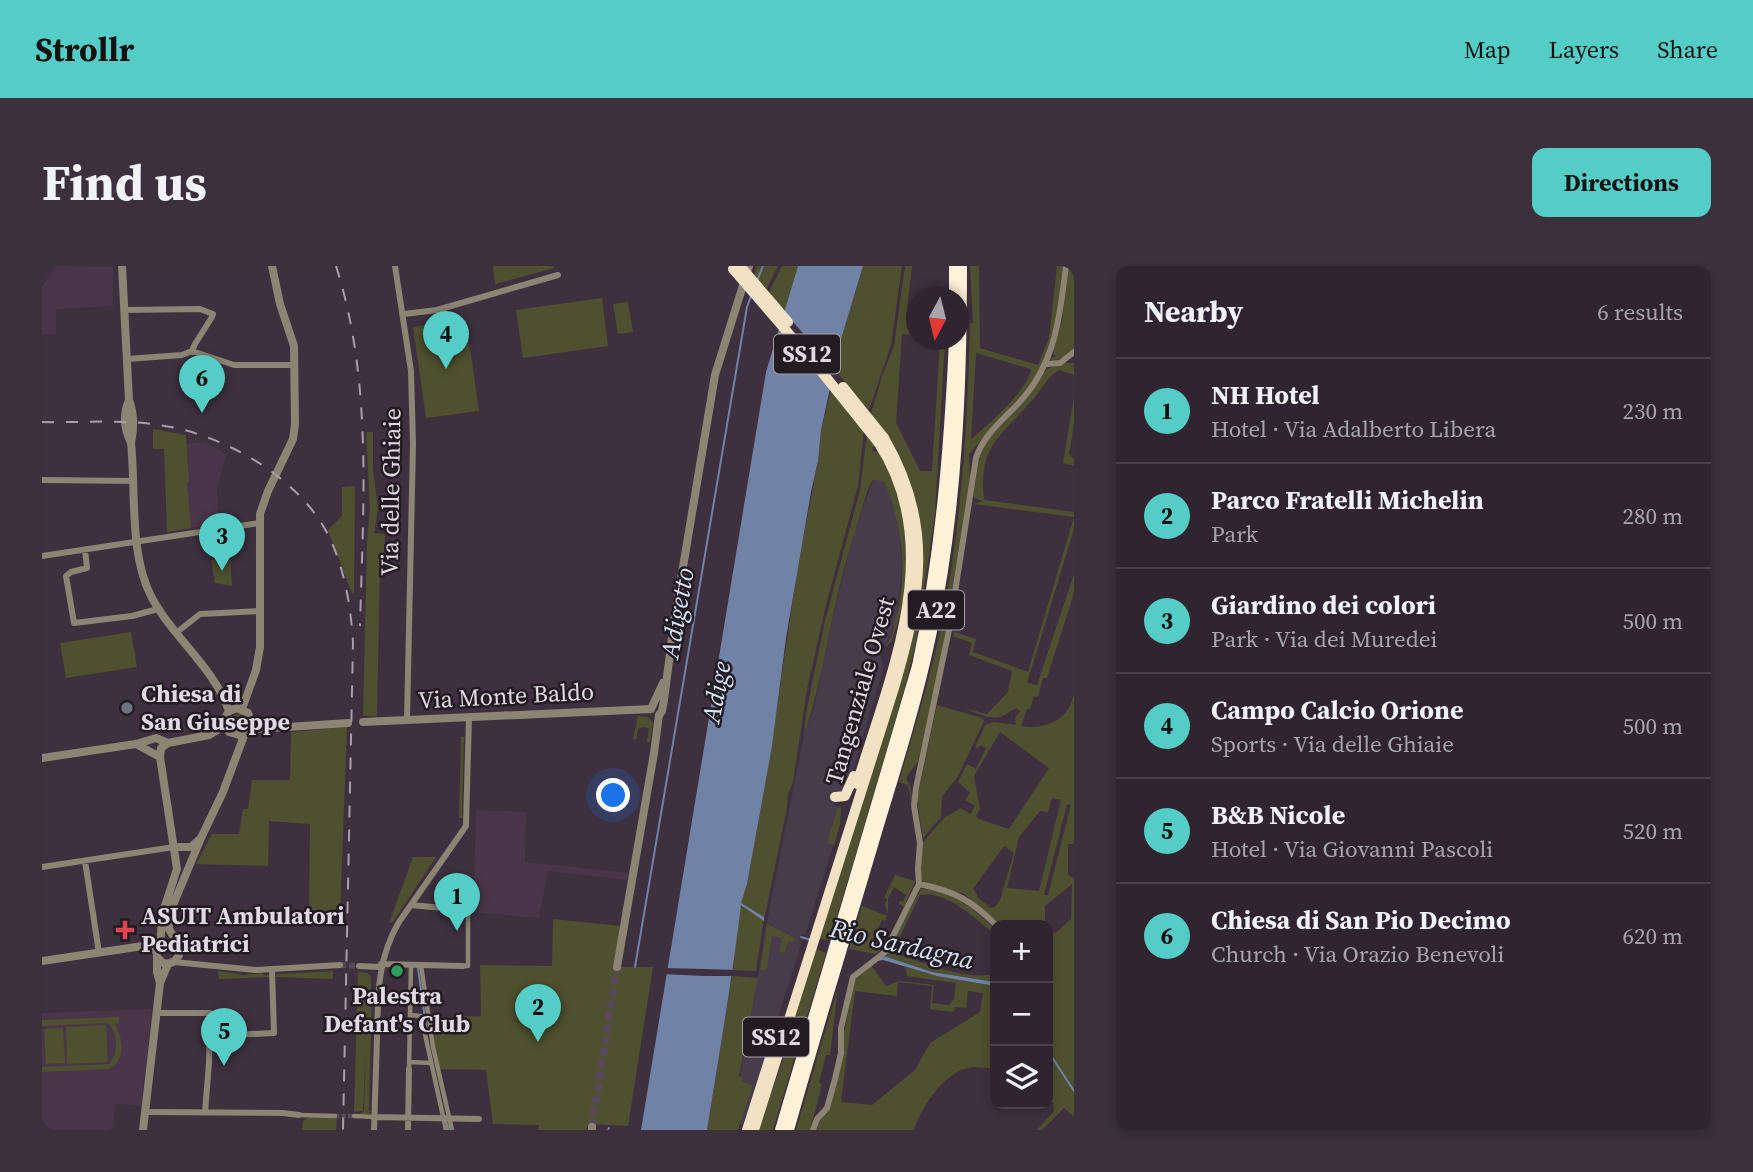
<!DOCTYPE html>
<meta charset="utf-8">
<style>
:root{--surface:#2f242f;--page:#3b303b;--text:#f1f3f6;--muted:#a7a4aa;--line:#4a414b;--accent:#54cdc7}
body{margin:0;font-family:"Source Serif 4",serif;background:var(--page);color:var(--text)}
.controls{position:absolute;right:21px;bottom:21px;display:grid;overflow:hidden;border-radius:14px;box-shadow:0 4px 10px #0003}
.controls button{width:63px;height:63px;display:grid;place-items:center;padding:0;border:0;border-bottom:2px solid var(--line);background:var(--surface);color:var(--text);font:35px sans-serif}
.compass{position:absolute;left:864px;top:21px;width:63px;height:63px;border-radius:50%;background:var(--surface);box-shadow:0 4px 10px #0003;rotate:187deg}
.you{position:absolute;left:572px;top:530px;width:24px;height:24px;margin:-18px;border:5px solid #fff;border-radius:50%;background:#1a73e8;box-shadow:0 0 0 10px #1a73e833}
.badge{display:grid;place-items:center;width:46px;height:46px;border-radius:50%;background:var(--accent);color:#111;font-size:23px;font-weight:700}
.pin{position:absolute;translate:-50% -58px;filter:drop-shadow(0 2px 4px #0008)}
.pin::after{content:'';position:absolute;top:37px;width:24px;height:21px;background:inherit;clip-path:polygon(0 0,100% 0,50% 100%)}
.list{margin:0;padding:0;list-style:none}
h2{display:flex;justify-content:space-between;align-items:center;height:91px;margin:0;padding:0 28px;font-size:30px}
h2 small{font-size:23px;font-weight:400;color:var(--muted)}
.list li{display:grid;grid-template-columns:46px 1fr auto;gap:21px;align-items:center;box-sizing:border-box;height:105px;padding:0 28px;border-top:2px solid var(--line)}
.list b{display:block;font-size:26px;white-space:nowrap}
.list p{margin:0;font-size:23px;white-space:nowrap;color:var(--muted)}
.list em{font-size:23px;font-style:normal;color:var(--muted)}
.icon{flex:none;width:38px;height:38px;fill:none;stroke:currentColor;stroke-width:2;stroke-linecap:round;stroke-linejoin:round}
.map{position:relative;flex:none;width:1032px;height:864px;overflow:hidden;border-radius:14px}
header{display:flex;align-items:center;gap:42px;box-sizing:border-box;height:98px;padding:0 35px;background:var(--accent);color:#111}
header strong{font-size:33px}
nav{display:flex;gap:38px;margin-inline-start:auto;font-size:24px}
.intro{display:flex;align-items:center;justify-content:space-between;box-sizing:border-box;height:168px;padding:0 42px}
h1{margin:0;font-size:49px}
.button{padding:18px 32px;border-radius:14px;background:var(--accent);color:#111;font-size:24px;font-weight:700}
main{display:flex;gap:42px;padding:0 42px}
aside{flex:1;background:var(--surface);border-radius:14px;box-shadow:0 4px 10px #0003}
.map>svg:first-child{display:block}
.built{fill:#4a364a}
.industrial{fill:#463c4c}
.green{fill:#4f502f;fill-rule:evenodd}
.water{fill:#7083a6}
.pier{fill:#3f303f}
.lines{fill:none;stroke-linecap:round;stroke-linejoin:round}
.stream{stroke:#7083a6;stroke-width:2}
.pedestrian-tunnel{stroke:#574957;stroke-width:4.5;stroke-dasharray:4.5 2;stroke-linecap:butt}
.minor-tunnel{stroke:#574957;stroke-width:6;stroke-dasharray:6 3;stroke-linecap:butt}
.tertiary-tunnel{stroke:#574957;stroke-width:8;stroke-dasharray:8 4;stroke-linecap:butt}
.pedestrian{stroke:#8d8474;stroke-width:4.5}
.minor{stroke:#8d8474;stroke-width:6}
.tertiary{stroke:#8d8474;stroke-width:8}
.trunk{stroke:#f2e2c4;stroke-width:10}
.motorway{stroke:#fff2d9;stroke-width:10}
.rail{stroke:#a99ea9;stroke-width:2;stroke-dasharray:12 12;stroke-linecap:butt}
.trunk-bridge{stroke:#f2e2c4;stroke-width:10}
.worship-dot{fill:#6b7280;stroke:#221b22;stroke-width:2.5}
.health-dot{fill:#e0444e;stroke:#221b22;stroke-width:2.5}
.leisure-dot{fill:#2e9e5b;stroke:#221b22;stroke-width:2.5}
.labels{text-anchor:middle;stroke-width:5;stroke-linejoin:round;paint-order:stroke}
.shield{fill:#221b22;stroke:#a89fa8;stroke-width:2}
.shield-label{font-size:23px;font-weight:bold;fill:#e1d8e1}
.street-label{font-size:24px;fill:#e1d8e1;stroke:#221b22}
.poi-label{font-size:24px;font-weight:bold;fill:#e1d8e1;stroke:#221b22;text-anchor:start}
.water-label{font-size:26px;font-style:italic;fill:#d6e2fa;stroke:#221b22}
</style>
<header>
<strong>Strollr</strong>
<nav><a>Map</a><a>Layers</a><a>Share</a></nav>
</header>
<div class="intro"><h1>Find us</h1><a class="button">Directions</a></div>
<main>
<div class="map">
<svg width="1032" height="864" viewBox="0 0 1032 864">
<rect width="100%" height="100%" fill="#3f303f"/>
<path class="built" d="M14 0 71 1V40L14 43V68H0V21Z
M163 176 184 188 175 223 177 257 125 266 146 210 145 178Z
M434 544 484 546 483 596 586 607 585 614 506 605 497 652 431 646Z
M110 743 99 839 73 838 71 862 66 864H0V747Z"/>
<path class="industrial" d="M831 214H842L852 238 857 260 860 299 855 349 847 377 839 380 832 379 830 382V385L839 390 842 400 805 524 793 529 791 539 799 542 798 558 763 669 760 668 757 674 760 676 701 859 698 858 696 864H689L727 645 762 469 772 442 793 341 812 267Z"/>
<path class="green" d="M451 0H512V2L453 18Z
M715 0H736L724 24 712 10Z
M740 0H756L742 46 726 28Z
M821 0H860L849 79 827 144 793 104 797 80Z
M863 0H870L864 54 874 59V69L860 68 854 157 878 205H890L898 74H903L893 248 874 376 859 436 788 674 776 673 880 306C881 238 867 203 829 148L840 110 852 80Z
M928 0H937L938 82 996 99 1007 72 1015 0H1021L1013 64 1008 82 992 114 927 188 928 214 896 410 876 495 864 512 868 520 872 549 866 519 857 516C872 464 888 413 899 361 919 264 926 156 928 57H931ZM934 87 989 103C986 124 946 159 929 173Z
M1027 0H1032V84L1022 91 1010 95 1008 93 1014 90 1011 88 1020 55Z
M560 32 566 80 481 92 474 44Z
M586 36 591 66 576 68 571 38Z
M424 54 437 145 384 152 371 61Z
M1022 97H1032V109L1017 104C1006 110 1000 123 992 132 960 170 936 178 942 234L1032 246V263L985 417 995 419 1032 308V327L1005 412H1001L996 431 992 430 988 443H985L979 460C994 463 1015 459 1025 445 1028 441 1030 434 1032 429V578H1026V609L1032 612V851L1022 842 1000 864H995L1012 845 1011 837 1006 834V669L1016 665 1029 653 1030 618 1003 640V656L959 659 922 628 883 617 877 611 881 576 903 551 919 542 928 548 933 540 923 534 928 527 916 516 925 498 934 503 944 482 939 479 936 482 933 481 943 459 952 456 974 459 973 452 978 445 975 442C969 444 966 448 960 450 949 455 932 446 922 442L945 448 966 426 970 405 927 389 930 377 911 370 912 366 934 373 931 386 986 406 1032 251 932 238 940 235 932 232 931 228 938 188 947 172 983 134 1005 103ZM958 466 1007 502 967 563 937 553 934 550 938 543 932 510ZM1010 532 1019 534 997 625 965 622 977 571 998 545 1006 546ZM1025 538 1029 539 1006 629H1002ZM962 580 972 587 958 634 953 641 949 642 935 631V628L931 623Z
M789 124 822 163 816 220 785 335 765 423 751 516 746 528 745 542 721 659 714 705 691 704 699 633 705 618 729 483 755 305 776 195 779 164Z
M1032 131V158L1027 188 1032 193V200L1021 197Z
M111 163 144 169 147 216H145L149 262 125 266 122 183H111Z
M324 166H331V204L336 242 332 267 343 268 342 288 338 295 335 450H321L325 276 328 242Z
M825 167 833 178 830 185 838 186C871 245 873 313 849 376 845 382 838 381 831 378L842 380C850 375 851 365 853 356 866 308 861 260 842 215L831 214 827 220C814 261 801 302 792 344 783 387 776 429 762 469L764 447 783 355 818 224Z
M313 220 312 326 310 328 286 264 300 250V221Z
M185 287H188L190 320 173 317 169 294 185 293Z
M89 366 95 401 24 412 18 377Z
M895 439 940 452 942 455 916 510 900 531 899 551 881 572 875 534Z
M187 457a9 9 0 1 1 18 0a9 9 0 1 1-18 0Z
M596 450 606 451 611 457 608 476H605L607 462 600 461 596 463 594 474 591 473Z
M305 461 298 651 267 650 268 558 227 555 226 600 154 598 170 568H197L201 543H206L210 514H248L249 466Z
M419 471H422L420 548 422 552H417Z
M796 541 799 542 798 558 792 579 785 577Z
M371 591H394L351 656 347 657Z
M853 609 873 615 862 641 857 638 858 635 861 636 864 629 852 621 846 632V648L843 639 845 633 842 632Z
M879 623C910 622 932 644 953 663V669C936 654 902 623 878 629L850 687C876 694 928 717 953 707V716L890 706 842 690Z
M820 640 845 650 843 655 840 654 831 673 832 677H837L838 685 833 688 807 683Z
M511 653 579 660 571 701H611L586 860 546 858 544 864H496L497 859 451 858 444 804 397 803 388 752 439 750 438 699 510 700Z
M725 658 753 672 751 676 747 675 742 687 737 685 740 672 730 670 725 702 722 705 718 704Z
M773 682 784 687 731 864H716L749 771 755 738Z
M829 699 844 720 857 715 892 719 890 737 907 739 912 733 914 717 865 710 863 701 895 710 953 720V791L948 802C942 802 936 801 931 801 903 804 880 840 872 864H775L777 856 790 837 789 836 812 715ZM856 716 890 720 888 743 912 746 913 741 924 742 926 725 941 727 938 746 888 777 873 804 830 839 799 836 813 725 855 730Z
M176 705 202 709 221 707V709H228V711L177 713Z
M291 705V713L234 711 235 708Z
M316 706 325 707 329 711V722L325 724 329 723 330 732 327 844 329 845 327 848H317L322 845 324 781 321 845 312 846Z
M690 710 716 712 697 810 701 812 700 816 711 819 696 864H665Z
M796 722 788 789H784L777 816 780 819 768 864H754Z
M77 751V757L73 758C81 772 84 795 67 803L0 806V801L67 798C77 787 76 768 66 757L0 760V754Z
M64 759 66 796 25 798 24 761Z
M21 762 23 797 4 798 2 763Z
M267 851 295 852 294 864H260L261 855Z"/>
<path class="water" d="M756 0H821L797 80 779 164 776 195 769 226 744 372 730 480 705 618 699 637 722 651V655L699 639C690 715 677 789 665 864H599L724 106Z
M842 690 890 706 953 716V720L895 710 841 694 835 695Z"/>
<path class="pier" d="M740 43 796 108 792 127 735 59Z
M621 702 662 703 694 704V710H662L620 708Z"/>
<g class="lines">
<path class="stream" d="M715 15 721 0
M759 671 769 674
M593 701 705 41 709 30
M376 702 385 767
M1006 785 1032 825
M404 855 407 864
M566 864 567 862"/>
<path class="pedestrian-tunnel" d="M293 850H312"/>
<path class="minor-tunnel" d="M298 699 317 700"/>
<path class="tertiary-tunnel" d="M550 861 575 701"/>
<path class="pedestrian" d="M379 699 391 781 410 864
M421 700H426V644H422
M368 749 379 750 404 864
M367 796 388 797
M367 803 369 699
M257 849 293 850
M312 850 333 851"/>
<path class="minor" d="M353 0 369 105 371 178 365 454
M82 44 158 43 171 48 170 51 153 78 150 85
M362 48 395 44 516 9
M85 93 140 89 150 85 192 99H253
M1004 98 1018 97 1032 86
M0 214 92 215
M43 284 45 302 29 306 24 310 32 357 90 350 116 343
M0 290 217 257
M134 367 158 348 219 345
M43 595 57 687
M0 601 132 581
M877 618C912 625 929 634 954 659
M369 639 422 644
M132 696 214 704 298 699
M339 698 421 700
M317 700 338 701
M115 747H168L167 797 163 846
M168 770 232 767 230 703
M104 846 241 847 257 849
M333 851 437 853
M332 864C333 833 334 802 335 771 336 730 335 693 357 656L424 560 427 451
M366 864 367 803
M771 864 775 853 785 842 793 813 799 787V762L811 711 843 686 877 618 876 603 878 577 872 540 874 522 907 364 934 192C942 167 964 152 981 132 1014 94 1018 49 1024 0"/>
<path class="tertiary" d="M80 0 87 134C92 147 92 163 89 177 94 225 87 287 109 330 130 371 172 401 187 445
M87 134C81 148 82 163 89 177
M200 443 214 404 218 381V248L226 225 251 173 253 158 252 80 238 38 230 0
M609 443 621 417
M321 456 609 443
M203 467 215 463 306 457
M94 478 118 491
M0 492 94 478 114 472 126 477 167 469 177 463 187 445 195 442 206 447 209 456 206 465 197 469 187 466 183 456
M132 581H149L158 573
M115 691 121 697 126 698 133 695 137 689V680L127 663 126 651 159 572 181 526 203 467
M0 695 101 680 115 685
M575 701 612 487 617 449 620 445 622 434 633 349 673 109 707 0
M118 717 115 706V685L118 678 121 646 135 603 118 491 119 482 126 477
M101 864 118 717 126 698
M550 864V861"/>
<path class="trunk" d="M815 518C848 409 906 282 836 176
M793 531 803 530 812 510
M705 864 733 776
M712 864 852 422C879 329 893 259 842 172"/>
<path class="motorway" d="M912 0V32
M738 864 875 400C898 292 907 184 912 74
M747 864C775 765 805 667 834 569 854 503 875 437 889 370 915 249 920 123 920 0"/>
<path class="rail" d="M294 0C331 116 321 240 318 360
M0 156C39 157 79 153 117 159 184 168 267 216 292 282 304 312 309 344 311 376L301 864"/>
<path class="trunk-bridge" d="M698 0 746 56
M691 3 779 105 836 176
M801 121 842 172"/>
</g>
<circle class="worship-dot" cx="85" cy="442" r="7"/>
<path class="health-dot" d="M79.5 653.5h7v7h7v7h-7v7h-7v-7h-7v-7h7z"/>
<circle class="leisure-dot" cx="355" cy="705" r="7"/>
<g class="labels">
<g class="shield">
<rect x="732" y="68.5" width="66" height="39" rx="5"/>
<rect x="866" y="324.5" width="56" height="39" rx="5"/>
<rect x="701" y="751.5" width="66" height="39" rx="5"/>
</g>
<g class="shield-label">
<text x="765" y="96">SS12</text>
<text x="894" y="352">A22</text>
<text x="734" y="779">SS12</text>
</g>
<g class="street-label">
<text transform="translate(349 226) rotate(-89)" y="8">Via delle Ghiaie</text>
<text transform="translate(818 425) rotate(-74)" y="8">Tangenziale Ovest</text>
<text transform="translate(464 430) rotate(-3)" y="8">Via Monte Baldo</text>
</g>
<g class="poi-label">
<text x="99" y="436">Chiesa di<tspan x="99" dy="28">San Giuseppe</tspan></text>
<text x="99" y="658">ASUIT Ambulatori<tspan x="99" dy="28">Pediatrici</tspan></text>
<text x="355" y="738" text-anchor="middle">Palestra<tspan x="355" dy="28">Defant's Club</tspan></text>
</g>
<g class="water-label">
<text transform="translate(635 347) rotate(-80)" y="9">Adigetto</text>
<text transform="translate(674 426) rotate(-79)" y="9">Adige</text>
<text transform="translate(860 678) rotate(13)" y="9">Rio Sardagna</text>
</g>
</g>
</svg>
<div class="controls">
<button>+</button>
<button>−</button>
<button><svg class="icon" aria-label="layers" viewBox="0 0 24 24"><path d="M12 4l9 5-9 5-9-5zM3 14l9 5 9-5"/></svg></button>
</div>
<svg class="compass" viewBox="-18 -18 36 36"><path d="M0-13l5 13h-10z" fill="#e53935"/><path d="M0 13l5-13h-10z" fill="#a7a4aa"/></svg>
<div class="you"></div>
<div class="pin badge" style="left:415px;top:665px">1</div>
<div class="pin badge" style="left:496px;top:776px">2</div>
<div class="pin badge" style="left:180px;top:305px">3</div>
<div class="pin badge" style="left:404px;top:103px">4</div>
<div class="pin badge" style="left:182px;top:800px">5</div>
<div class="pin badge" style="left:160px;top:147px">6</div>
</div>
<aside>
<h2>Nearby<small>6 results</small></h2>
<ul class="list">
<li><span class="badge">1</span><div><b>NH Hotel</b><p>Hotel · Via Adalberto Libera</p></div><em>230 m</em></li>
<li><span class="badge">2</span><div><b>Parco Fratelli Michelin</b><p>Park</p></div><em>280 m</em></li>
<li><span class="badge">3</span><div><b>Giardino dei colori</b><p>Park · Via dei Muredei</p></div><em>500 m</em></li>
<li><span class="badge">4</span><div><b>Campo Calcio Orione</b><p>Sports · Via delle Ghiaie</p></div><em>500 m</em></li>
<li><span class="badge">5</span><div><b>B&amp;B Nicole</b><p>Hotel · Via Giovanni Pascoli</p></div><em>520 m</em></li>
<li><span class="badge">6</span><div><b>Chiesa di San Pio Decimo</b><p>Church · Via Orazio Benevoli</p></div><em>620 m</em></li>
</ul>
</aside>
</main>
